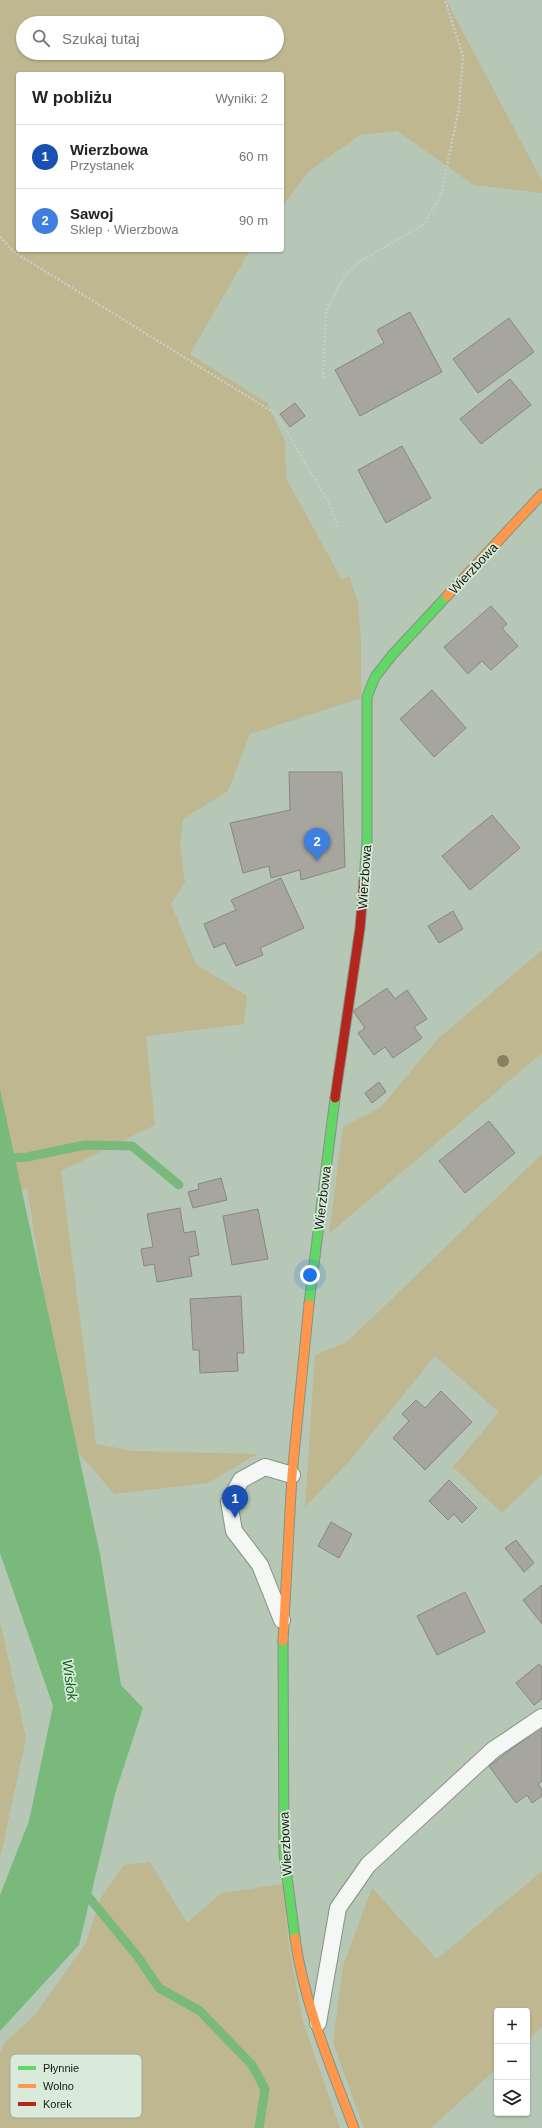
<!DOCTYPE html>
<html lang="pl">
<meta charset="utf-8">
<style>
:root{--surface:#fff;--page:#f6f6f6;--text:#222;--muted:#767676;--line:#e0e0e0;--accent:#ea580c}
body{margin:0;font-family:Helvetica,sans-serif;background:var(--page);color:var(--text)}
.controls{position:absolute;right:12px;bottom:12px;display:grid;overflow:hidden;border-radius:4px;box-shadow:0 1px 3px #0004}
.controls button{width:36px;height:36px;display:grid;place-items:center;padding:0;border:0;border-bottom:1px solid var(--line);background:var(--surface);color:var(--text);font:20px sans-serif}
.you{position:absolute;left:310px;top:1275px;width:14px;height:14px;margin:-10px;border:3px solid #fff;border-radius:50%;background:#1a73e8;box-shadow:0 0 0 6px #1a73e833}
.badge{display:grid;place-items:center;width:26px;height:26px;border-radius:50%;background:var(--accent);color:#fff;font-size:13px;font-weight:700}
.pin{position:absolute;translate:-50% -33px;filter:drop-shadow(0 1px 2px #0008)}
.pin::after{content:'';position:absolute;top:21px;width:14px;height:12px;background:inherit;clip-path:polygon(0 0,100% 0,50% 100%)}
.list{margin:0;padding:0;list-style:none}
h2{display:flex;justify-content:space-between;align-items:center;height:52px;margin:0;padding:0 16px;font-size:17px}
h2 small{font-size:13px;font-weight:400;color:var(--muted)}
.list li{display:grid;grid-template-columns:26px 1fr auto;gap:12px;align-items:center;box-sizing:border-box;height:64px;padding:0 16px;border-top:1px solid var(--line)}
.list b{display:block;font-size:15px;white-space:nowrap}
.list p{margin:0;font-size:13px;white-space:nowrap;color:var(--muted)}
.list em{font-size:13px;font-style:normal;color:var(--muted)}
.icon{flex:none;width:22px;height:22px;fill:none;stroke:currentColor;stroke-width:2;stroke-linecap:round;stroke-linejoin:round}
.map{position:relative;flex:none;width:542px;height:2128px;overflow:hidden}
.search{position:absolute;background:var(--surface);box-shadow:0 1px 3px #0004;left:16px;top:16px;width:268px;height:44px;display:flex;align-items:center;gap:10px;box-sizing:border-box;padding:0 14px;border-radius:22px;color:var(--muted);font-size:15px}
.panel{position:absolute;background:var(--surface);box-shadow:0 1px 3px #0004;left:16px;top:72px;width:268px;height:180px;border-radius:4px}
.map>svg:first-child{display:block}
.green{fill:#bfb78f;fill-rule:evenodd}
.water{fill:#7ab97c}
.lines{fill:none;stroke-linecap:round;stroke-linejoin:round}
.stream{stroke:#7ab97c;stroke-width:9}
.building{fill:#a7a69e;stroke:#87877e}
.lane-casing{stroke:#859385;stroke-width:18}
.fast-casing{stroke:#859385;stroke-width:11}
.slow-casing{stroke:#859385;stroke-width:11}
.jam-casing{stroke:#859385;stroke-width:11}
.path{stroke:#c7cdc7;stroke-width:2.5;stroke-dasharray:2 2;stroke-linecap:butt}
.lane{stroke:#f4f7f4;stroke-width:16}
.fast{stroke:#63d668;stroke-width:9}
.slow{stroke:#ff974d;stroke-width:9}
.jam{stroke:#b3261e;stroke-width:9}
.tree{fill:#858161}
.labels{text-anchor:middle;stroke-width:3.5;stroke-linejoin:round;paint-order:stroke}
.street-label{font-size:13px;fill:#121d11;stroke:#daeada}
.water-label{font-size:14px;font-style:italic;fill:#0d6619;stroke:#daeada}
.key{fill:#daeada;stroke:#9eac9e;stroke-width:1}
.key-label{font-size:11px;fill:#121d11}
</style>
<div class="map">
<svg width="542" height="2128" viewBox="0 0 542 2128">
<rect width="100%" height="100%" fill="#b6c7b6"/>
<path class="green" d="M0 0H446L542 181V193L474 185 397 131 360 135 308 172 282 207V74H18V250H250L190 354 267 403 285 441 286 478 342 580 349 576 358 602 361 643V698L250 734 228 791 183 819 180 846 185 883 171 904 196 964 247 996 244 1024 146 1036 155 1125 61 1171 96 1444 133 1451 257 1454 208 1483 114 1494 67 1439 27 1188 0 1201ZM23 23H277V53H23Z
M542 950V1053L329 1234 343 1127 380 1108 438 1039Z
M542 1154V1474L502 1513 453 1467 499 1412 435 1356 351 1459 305 1507 315 1355 347 1342Z
M0 1621 26 1738 0 1859Z
M150 1862 187 1923 221 1893 283 1884 289 1947 303 2022 340 2128H0V2052L4 2043 34 2016 86 1943 100 1899 124 1865Z
M542 1871V2027L527 2041V2011H497V2068L431 2128H364L333 2043 343 1966 372 1888 437 1959Z"/>
<path class="water" d="M0 1089 100 1554 121 1685 143 1708 115 1794 79 1945 0 2031V1895L29 1821 53 1706 0 1553Z"/>
<g class="lines">
<path class="stream" d="M0 1159 27 1157 85 1145 132 1146 179 1185
M82 1892 87 1895 138 1957 159 1988 200 2011 252 2065 265 2089 259 2128"/>
</g>
<path class="building" d="M410 312 442 372 360 416 335 370 384 343 377 330Z
M509 318 534 352 478 393 453 359Z
M510 379 531 405 481 444 460 419Z
M295 403 305 416 290 427 280 414Z
M402 446 431 498 386 523 358 470Z
M491 606 507 624 502 628 518 646 491 670 482 661 468 674 444 647Z
M432 690 466 728 434 757 400 719Z
M289 772H342L345 867 301 880 300 870 271 878 269 866 243 873 230 823 290 810Z
M492 815 520 848 470 890 442 856Z
M281 878 304 928 260 948 263 955 236 966 225 943 214 948 204 924 236 910 231 900Z
M453 911 463 929 439 943 428 926Z
M387 988 395 999 407 990 427 1019 414 1027 422 1038 393 1058 385 1047 374 1055 358 1033 365 1028 353 1011Z
M379 1082 386 1092 372 1103 365 1093Z
M489 1121 515 1153 465 1193 439 1161Z
M221 1178 227 1200 193 1208 188 1192 199 1189 198 1184Z
M180 1208 184 1233 195 1231 199 1255 189 1257 192 1276 157 1282 154 1264 144 1266 141 1249 153 1247 147 1214Z
M258 1209 268 1259 232 1265 223 1216Z
M241 1296 244 1353H237L238 1371 200 1373 199 1350H193L190 1299Z
M441 1391 472 1422 425 1470 393 1438 409 1421 402 1414 416 1400 425 1408Z
M449 1480 477 1508 462 1523 454 1514 448 1520 429 1501Z
M331 1522 352 1534 339 1558 318 1546Z
M516 1540 534 1563 524 1572 505 1548Z
M542 1585V1624L523 1600Z
M465 1592 485 1632 437 1655 417 1616Z
M539 1664 542 1667V1699L534 1705 516 1683Z
M542 1726V1781L538 1784 542 1790V1796L532 1803 527 1795 516 1803 489 1766Z"/>
<g class="lines">
<defs>
<path id="lane" d="M282 1620 260 1565 234 1531 229 1502 241 1480 265 1467 292 1475
M318 2023 338 1908 368 1865 493 1750 542 1717"/>
<path id="fast" d="M364 881 367 840V697L375 677 393 654 447 596
M309 1304 335 1098
M283 1641 284 1853 295 1938"/>
<path id="slow" d="M447 596 542 494
M283 1641 292 1475 309 1304
M295 1938C304 2004 331 2067 354 2128"/>
<path id="jam" d="M335 1098 360 928 364 881"/>
</defs>
<use href="#lane" class="lane-casing"/>
<use href="#fast" class="fast-casing"/>
<use href="#slow" class="slow-casing"/>
<use href="#jam" class="jam-casing"/>
<path class="path" d="M0 237 14 252 276 414 328 501 339 529
M323 378 326 311 344 277 359 262 424 224 441 195 459 108 463 56 445 0"/>
<use href="#lane" class="lane"/>
<use href="#fast" class="fast"/>
<use href="#slow" class="slow"/>
<use href="#jam" class="jam"/>
</g>
<circle class="tree" cx="503" cy="1061" r="6"/>
<g class="labels">
<g class="street-label">
<text transform="translate(473 568) rotate(-47)" y="5">Wierzbowa</text>
<text transform="translate(364 877) rotate(-86)" y="5">Wierzbowa</text>
<text transform="translate(322 1198) rotate(-83)" y="5">Wierzbowa</text>
<text transform="translate(285 1844) rotate(-93)" y="5">Wierzbowa</text>
</g>
<g class="water-label">
<text transform="translate(70 1680) rotate(82)" y="5">Wisłok</text>
</g>
</g>
<rect x="10" y="2054" width="132" height="64" rx="6" class="key"/>
<rect x="18" y="2066" width="18" height="4" fill="#63d668"/>
<rect x="18" y="2084" width="18" height="4" fill="#ff974d"/>
<rect x="18" y="2102" width="18" height="4" fill="#b3261e"/>
<g class="key-label">
<text x="43" y="2072">Płynnie</text>
<text x="43" y="2090">Wolno</text>
<text x="43" y="2108">Korek</text>
</g>
</svg>
<div class="controls">
<button>+</button>
<button>−</button>
<button><svg class="icon" aria-label="layers" viewBox="0 0 24 24"><path d="M12 4l9 5-9 5-9-5zM3 14l9 5 9-5"/></svg></button>
</div>
<div class="you"></div>
<div class="pin badge" style="left:235px;top:1518px;background:#1a4fb4">1</div>
<div class="pin badge" style="left:317px;top:861px;background:#3f7fe0">2</div>
<div class="search"><svg class="icon" aria-label="search" viewBox="0 0 24 24"><circle cx="10" cy="10" r="6"/><path d="M15 15l6 6"/></svg>Szukaj tutaj</div>
<section class="panel">
<h2>W pobliżu<small>Wyniki: 2</small></h2>
<ul class="list">
<li><span class="badge" style="background:#1a4fb4">1</span><div><b>Wierzbowa</b><p>Przystanek</p></div><em>60 m</em></li>
<li><span class="badge" style="background:#3f7fe0">2</span><div><b>Sawoj</b><p>Sklep · Wierzbowa</p></div><em>90 m</em></li>
</ul>
</section>
</div>
